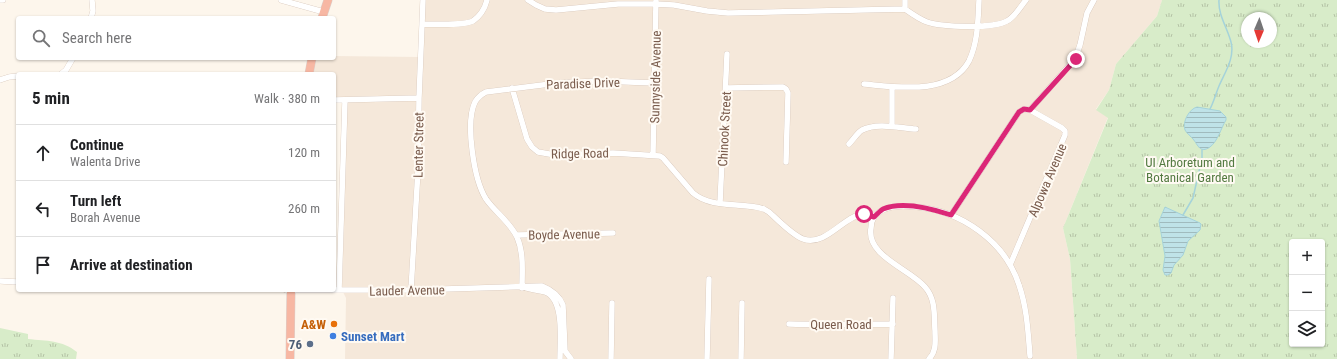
<!DOCTYPE html>
<meta charset="utf-8">
<style>
:root{--surface:#fff;--page:#f2f2f2;--text:#202124;--muted:#757577;--line:#e0e0e0}
body{margin:0;font-family:"Roboto Condensed",sans-serif;background:var(--page);color:var(--text)}
.controls{position:absolute;right:12px;bottom:12px;display:grid;overflow:hidden;border-radius:4px;box-shadow:0 1px 3px #0004}
.controls button{width:36px;height:36px;display:grid;place-items:center;padding:0;border:0;border-bottom:1px solid var(--line);background:var(--surface);color:var(--text);font:20px sans-serif}
.compass{position:absolute;left:1241px;top:12px;width:36px;height:36px;border-radius:50%;background:var(--surface);box-shadow:0 1px 3px #0004;rotate:182deg}
.stop{position:absolute;width:12px;height:12px;margin:-9px;border:3px solid #db2777;border-radius:50%;background:#fff}
.stop.end{background:#db2777;border-color:#fff;box-shadow:0 1px 4px #0008}
.list{margin:0;padding:0;list-style:none}
h2{display:flex;justify-content:space-between;align-items:center;height:52px;margin:0;padding:0 16px;font-size:17px}
h2 small{font-size:13px;font-weight:400;color:var(--muted)}
.list li{display:grid;grid-template-columns:26px 1fr auto;gap:12px;align-items:center;box-sizing:border-box;height:56px;padding:0 16px;border-top:1px solid var(--line)}
.list b{display:block;font-size:15px;white-space:nowrap}
.list p{margin:0;font-size:13px;white-space:nowrap;color:var(--muted)}
.list em{font-size:13px;font-style:normal;color:var(--muted)}
.icon{flex:none;width:22px;height:22px;fill:none;stroke:currentColor;stroke-width:2;stroke-linecap:round;stroke-linejoin:round}
.map{position:relative;flex:none;width:1337px;height:359px;overflow:hidden}
.search{position:absolute;background:var(--surface);box-shadow:0 1px 3px #0004;left:16px;top:16px;width:320px;height:44px;display:flex;align-items:center;gap:10px;box-sizing:border-box;padding:0 14px;border-radius:4px;color:var(--muted);font-size:15px}
.panel{position:absolute;background:var(--surface);box-shadow:0 1px 3px #0004;left:16px;top:72px;width:320px;height:220px;border-radius:4px}
.map>svg:first-child{display:block}
.residential{fill:#f5e8da}
.grass{fill:url(#grass-tufts);fill-rule:evenodd}
.water{fill:url(#water-rules);stroke:#a5d3da}
.lines{fill:none;stroke-linecap:round;stroke-linejoin:round}
.stream{stroke:#a5d3da;stroke-width:1.5}
.minor-casing{stroke:#d1beb0;stroke-width:6}
.highway-casing{stroke:#dad1cd;stroke-width:9}
.minor{stroke:#fff;stroke-width:5.5}
.highway{stroke:#f7b7a3;stroke-width:8}
.route{stroke:#db2777;stroke-width:5}
.food-dot{fill:#e8710a;stroke:#fffaf3;stroke-width:1.5}
.shop-dot{fill:#3f7fe0;stroke:#fffaf3;stroke-width:1.5}
.service-dot{fill:#5c6f8a;stroke:#fffaf3;stroke-width:1.5}
.labels{text-anchor:middle;stroke-width:4;stroke-linejoin:round;paint-order:stroke}
.street-label{font-size:13px;fill:#7a5c4d;stroke:#fffaf3}
.park-label{font-size:13px;fill:#537a41;stroke:#fffaf3}
.food-label{font-size:13px;font-weight:bold;fill:#c56008;stroke:#fffaf3;text-anchor:end}
.shop-label{font-size:13px;font-weight:bold;fill:#366cbe;stroke:#fffaf3;text-anchor:start}
.service-label{font-size:13px;font-weight:bold;fill:#4e5e75;stroke:#fffaf3;text-anchor:end}
</style>
<div class="map">
<svg width="1337" height="359" viewBox="0 0 1337 359">
<defs>
<pattern id="grass-tufts" width="24" height="20" patternUnits="userSpaceOnUse"><rect width="24" height="20" fill="#d8ecc9"/><path d="M3 7l-1-3M5 7V3M7 7l1-3M15 17l-1-3M17 17v-4M19 17l1-3" fill="none" stroke="#b4c2a5"/></pattern>
<pattern id="water-rules" width="6" height="5" patternUnits="userSpaceOnUse"><rect width="6" height="5" fill="#bfe3e8"/><path d="M0 2.5h6" fill="none" stroke="#a0bbbe"/></pattern>
</defs>
<rect width="100%" height="100%" fill="#fdf6ec"/>
<path class="residential" d="M423 0H1162L1157 16 1116 64 1109 90 1096 109 1108 117 1063 228 1070 259 1077 359H345L346 298 342 290 347 100H334V74H309L312 58H334V56L420 57Z"/>
<path class="grass" d="M1162 0H1337V359H1077L1070 259 1063 228 1108 118 1096 110 1109 90 1116 64 1157 16ZM1247 18H1271V42H1247ZM1292 242H1322V344H1292Z
M0 328 28 334V339C47 341 62 340 77 352L76 359H0Z"/>
<path class="water" d="M1197 107 1220 111 1226 117V120C1221 128 1218 141 1210 147 1200 154 1198 145 1193 139 1191 136 1187 134 1185 130 1182 122 1189 109 1197 107Z
M1165 207 1200 223 1201 224 1200 230 1188 241 1183 255 1174 265 1171 273 1168 275H1165L1163 270 1165 256 1159 221Z"/>
<g class="lines">
<path class="stream" d="M1210 109C1214 101 1216 93 1219 86 1225 72 1235 58 1231 42 1227 27 1218 15 1219 0
M1183 215 1193 198 1202 158V150"/>
<defs>
<path id="minor" d="M0 0H3
M281 0 324 12
M528 0 536 5 545 9 556 10 618 4H656L674 5 707 11 728 13 905 9C912 14 919 19 927 22 942 27 993 29 1007 21 1015 17 1020 7 1026 0
M905 9V0
M91 18 93 11 92 0
M422 24C433 24 464 26 473 21 480 16 485 8 487 0
M61 74 66 70 73 58
M0 80 9 77 18 76
M864 84C897 87 950 96 969 61 978 42 978 20 979 0
M892 87V126
M512 88 527 139 532 147 538 152 555 155 613 153 660 156 663 158 693 193C712 209 741 202 764 209L769 212C778 220 792 235 803 239 825 247 843 217 862 214 866 214 870 215 874 217
M726 88 783 87 786 89 788 93 786 162
M334 100 419 98
M849 144C853 140 858 132 862 130 877 122 900 128 916 129
M653 155 656 0
M720 203 727 54
M951 215 1019 112 1024 109 1030 110 1075 59 1080 45 1087 13 1094 0
M516 235 613 233
M1010 265 1065 135V131L1062 128 1030 110
M0 281 18 282
M522 288C522 270 524 253 517 237 510 222 495 212 486 199 474 180 465 123 475 102 478 97 482 94 486 92L558 83 601 81 655 83
M526 288C532 290 539 290 545 292 565 299 560 342 560 359
M286 290H411L542 286C552 290 559 295 563 305L565 351 571 359
M339 290 345 100
M411 290 418 170 419 98 423 0
M789 324C824 325 858 324 893 324
M611 359 612 303
M707 359 709 279
M741 359 742 303
M891 359 893 298
M929 359C937 351 935 341 935 331 934 316 936 299 925 287 910 269 866 256 871 228 871 224 872 220 874 217 884 204 903 205 917 207 961 211 1005 241 1019 285 1027 308 1028 332 1030 356"/>
<path id="highway" d="M322 18 328 0
M309 74 312 58
M290 359 291 290"/>
</defs>
<use href="#minor" class="minor-casing"/>
<use href="#highway" class="highway-casing"/>
<use href="#minor" class="minor"/>
<use href="#highway" class="highway"/>
</g>
<g class="lines">
<path class="route" d="M864 214 874 217C877 214 880 211 883 209 902 201 933 209 951 215L1019 112 1024 109 1030 110 1076 59"/>
</g>
<circle class="food-dot" cx="334" cy="324" r="4"/>
<circle class="shop-dot" cx="333" cy="336" r="4"/>
<circle class="service-dot" cx="310" cy="344" r="4"/>
<g class="labels">
<g class="street-label">
<text transform="translate(655 77) rotate(-89)" y="5">Sunnyside Avenue</text>
<text transform="translate(583 83) rotate(-2)" y="5">Paradise Drive</text>
<text transform="translate(724 129) rotate(-87)" y="5">Chinook Street</text>
<text transform="translate(418 145) rotate(-89)" y="5">Lenter Street</text>
<text transform="translate(580 153) rotate(-1)" y="5">Ridge Road</text>
<text transform="translate(1047 180) rotate(-67)" y="5">Alpowa Avenue</text>
<text transform="translate(564 234) rotate(-1)" y="5">Boyde Avenue</text>
<text transform="translate(407 290) rotate(-1)" y="5">Lauder Avenue</text>
<text x="841" y="329">Queen Road</text>
</g>
<g class="park-label">
<text x="1190" y="167">UI Arboretum and<tspan x="1190" dy="15">Botanical Garden</tspan></text>
</g>
<g class="food-label">
<text x="326" y="329">A&amp;W</text>
</g>
<g class="shop-label">
<text x="341" y="341">Sunset Mart</text>
</g>
<g class="service-label">
<text x="302" y="349">76</text>
</g>
</g>
</svg>
<div class="controls">
<button>+</button>
<button>−</button>
<button><svg class="icon" aria-label="layers" viewBox="0 0 24 24"><path d="M12 4l9 5-9 5-9-5zM3 14l9 5 9-5"/></svg></button>
</div>
<svg class="compass" viewBox="-18 -18 36 36"><path d="M0-13l5 13h-10z" fill="#e53935"/><path d="M0 13l5-13h-10z" fill="#757577"/></svg>
<div class="stop" style="left:864px;top:214px"></div>
<div class="stop end" style="left:1076px;top:59px"></div>
<div class="search"><svg class="icon" aria-label="search" viewBox="0 0 24 24"><circle cx="10" cy="10" r="6"/><path d="M15 15l6 6"/></svg>Search here</div>
<section class="panel">
<h2>5 min<small>Walk · 380 m</small></h2>
<ul class="list">
<li><svg class="icon" aria-label="ahead" viewBox="0 0 24 24"><path d="M12 20V5M6 11l6-6 6 6"/></svg><div><b>Continue</b><p>Walenta Drive</p></div><em>120 m</em></li>
<li><svg class="icon" aria-label="left" viewBox="0 0 24 24"><path d="M17 20v-9H6M10 6l-5 5 5 5"/></svg><div><b>Turn left</b><p>Borah Avenue</p></div><em>260 m</em></li>
<li><svg class="icon" aria-label="arrive" viewBox="0 0 24 24"><path d="M6 21V4h12l-3 4 3 4H6"/></svg><div><b>Arrive at destination</b></div></li>
</ul>
</section>
</div>
